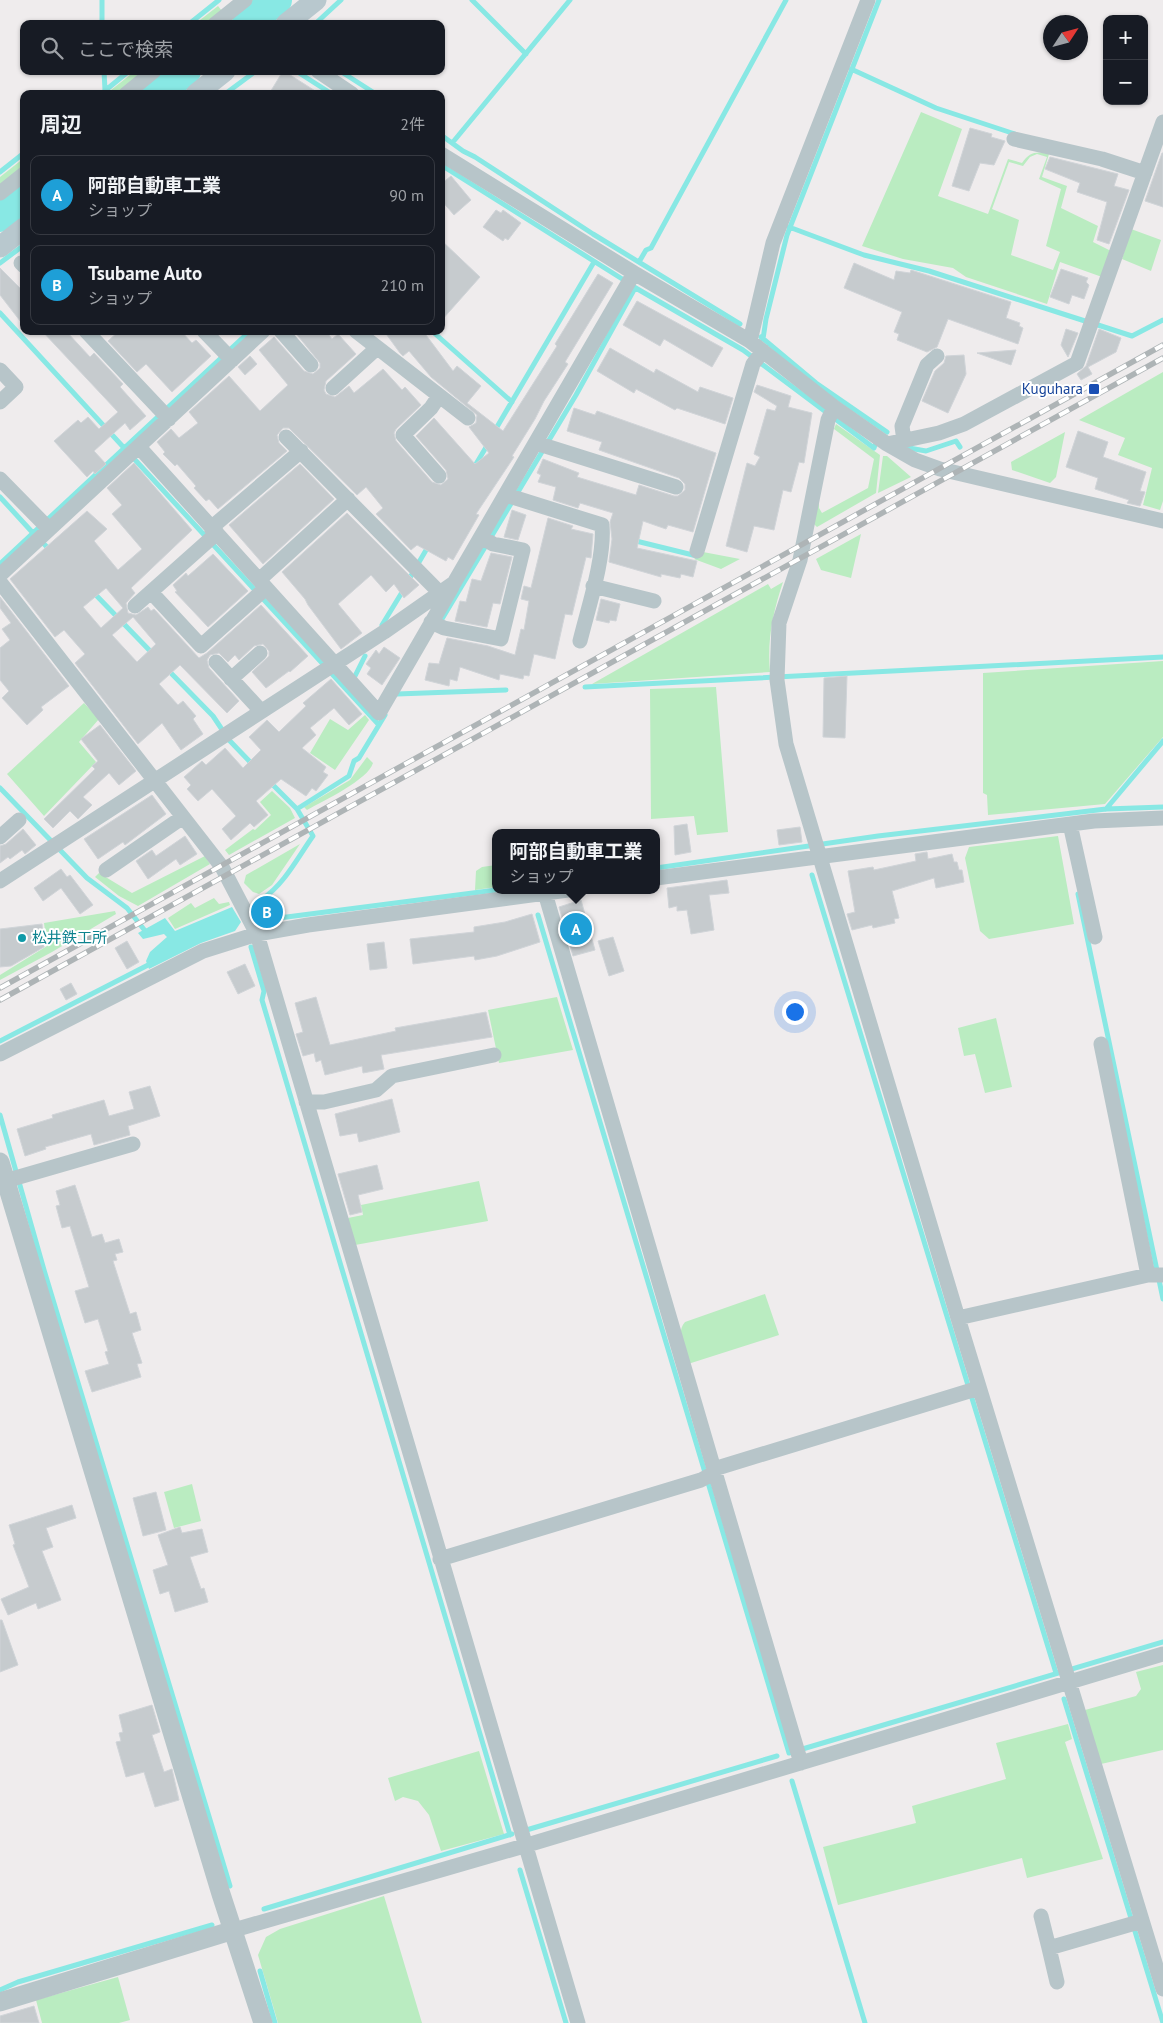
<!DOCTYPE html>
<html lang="ja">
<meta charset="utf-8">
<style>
:root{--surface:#171b24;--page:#20242c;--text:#f1f3f6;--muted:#9ea1a6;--line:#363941;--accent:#1e9fd7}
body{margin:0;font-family:"PT Sans","Noto Sans JP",sans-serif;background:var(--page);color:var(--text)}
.controls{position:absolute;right:15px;top:15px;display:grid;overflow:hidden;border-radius:10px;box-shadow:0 1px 4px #0004}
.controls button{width:45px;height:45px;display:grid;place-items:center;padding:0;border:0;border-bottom:1px solid var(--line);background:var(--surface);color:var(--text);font:25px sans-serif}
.compass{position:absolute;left:1043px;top:15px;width:45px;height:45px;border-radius:50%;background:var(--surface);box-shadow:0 1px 4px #0004;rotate:54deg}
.you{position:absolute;left:794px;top:1011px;width:18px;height:18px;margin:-12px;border:4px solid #fff;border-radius:50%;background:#1a73e8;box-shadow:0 0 0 8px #1a73e833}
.badge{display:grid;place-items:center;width:32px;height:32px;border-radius:50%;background:var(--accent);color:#fff;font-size:16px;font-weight:700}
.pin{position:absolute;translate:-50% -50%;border:2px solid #fff;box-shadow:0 1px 5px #0006}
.popup{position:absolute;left:492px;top:829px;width:168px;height:65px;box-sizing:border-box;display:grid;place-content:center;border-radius:10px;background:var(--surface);filter:drop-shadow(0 1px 4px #0005);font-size:16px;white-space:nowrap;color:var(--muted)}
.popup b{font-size:19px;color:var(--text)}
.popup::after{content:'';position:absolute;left:50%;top:100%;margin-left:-10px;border:10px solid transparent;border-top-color:var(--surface)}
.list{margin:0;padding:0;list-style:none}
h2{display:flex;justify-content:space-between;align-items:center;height:65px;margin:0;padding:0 20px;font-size:21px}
h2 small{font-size:16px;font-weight:400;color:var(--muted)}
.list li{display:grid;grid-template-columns:32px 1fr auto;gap:15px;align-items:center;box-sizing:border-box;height:80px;margin:0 10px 10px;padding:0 10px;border:1px solid var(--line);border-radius:10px}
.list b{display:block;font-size:19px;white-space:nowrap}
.list p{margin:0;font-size:16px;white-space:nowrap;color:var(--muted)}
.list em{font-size:16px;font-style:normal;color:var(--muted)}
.icon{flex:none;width:28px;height:28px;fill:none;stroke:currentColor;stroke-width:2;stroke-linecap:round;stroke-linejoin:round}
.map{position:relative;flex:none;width:1163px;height:2023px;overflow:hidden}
.search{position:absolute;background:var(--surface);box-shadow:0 1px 4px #0004;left:20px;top:20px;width:425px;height:55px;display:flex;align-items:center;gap:12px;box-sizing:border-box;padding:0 18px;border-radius:10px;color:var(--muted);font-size:19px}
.panel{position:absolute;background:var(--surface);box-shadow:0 1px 4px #0004;left:20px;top:90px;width:425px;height:245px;border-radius:10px}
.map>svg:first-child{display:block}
.green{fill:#baecc1;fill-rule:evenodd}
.water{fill:#88e8e4}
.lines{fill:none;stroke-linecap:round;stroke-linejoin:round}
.stream{stroke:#88e8e4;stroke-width:5}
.river{stroke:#88e8e4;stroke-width:30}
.building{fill:#c6cbce;stroke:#d0d4d8;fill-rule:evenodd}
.minor{stroke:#b7c5c9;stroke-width:15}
.tertiary{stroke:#b7c5c9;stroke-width:19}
.secondary{stroke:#b8c8ce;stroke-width:21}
.rail-casing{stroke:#aeb4b6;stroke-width:5.5}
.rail{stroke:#fff;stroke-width:4;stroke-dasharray:11;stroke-linecap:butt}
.transit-dot{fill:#1a4fb4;stroke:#fff;stroke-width:2}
.culture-dot{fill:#0f9aa8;stroke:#fff;stroke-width:2}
.labels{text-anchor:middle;stroke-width:4;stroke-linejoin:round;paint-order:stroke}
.transit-label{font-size:15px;fill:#164399;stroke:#fff;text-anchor:end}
.culture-label{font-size:15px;fill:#0d838f;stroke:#fff;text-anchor:start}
</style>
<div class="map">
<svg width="1163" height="2023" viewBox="0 0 1163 2023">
<rect width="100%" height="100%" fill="#efeced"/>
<path class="green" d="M251 0H265L235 24H222Z
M218 6 222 11 205 24H195Z
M135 71H145L116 94H106Z
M163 71H174L146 94H134Z
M921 112 962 129 938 196 988 214 1008 159 1022 163C1030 152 1036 151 1049 154L1042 177 1067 186 1061 208 1098 226 1093 242 1111 251 1102 277 1060 262 1047 304 966 277 953 268 903 259 862 246ZM1037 154 1047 157 1039 179 1061 189 1046 246 1060 252 1053 270 1011 255 1019 220 992 209 1009 162 1023 166 1030 157Z
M24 158V167L0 186V177Z
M24 179V190L0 208V198Z
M1131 229 1161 240 1151 271 1122 259Z
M1163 372V501L1160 510 1143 505 1152 468 1118 455 1125 438 1079 420Z
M836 424 880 455 876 493 817 527 814 524 819 496V508L822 513 868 488 874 459 834 429Z
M1065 432 1056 477 1050 483 1012 470 1011 462Z
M883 456H887L911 477 878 493Z
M861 534 851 578 821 570 816 559Z
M703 552 740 559 721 569 694 559Z
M783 582C773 612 767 640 770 672L592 684 768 584 771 589Z
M1163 661V737L1105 804 988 815 987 795 983 793V673Z
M716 687 728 832 697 835 694 816 651 819 650 689Z
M84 703 99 719 79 742 96 762 44 816 7 774Z
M365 715 369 720 335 770 310 753 330 719 348 730Z
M367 757 373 763C368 780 323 801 307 810L304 807 350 780Z
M272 791 290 808 295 818 229 855 225 850 253 829 255 830 271 815 260 802Z
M1058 836 1074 924 989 939 980 931 965 858 969 847Z
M300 844 272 885 259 894 253 892 244 883 246 875Z
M205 856 210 864 138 906 119 896 95 877 99 873 132 893Z
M496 865V887L475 890 476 871 482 867Z
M214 898 219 904 229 902 230 905 175 929 168 918 191 903 195 908Z
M115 911 116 914 52 952 0 980V975L47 946 44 923Z
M557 997 573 1050 499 1063 488 1010Z
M996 1018 1012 1087 985 1093 975 1054 964 1056 958 1028Z
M479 1181 488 1221 355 1245 348 1218 363 1215 361 1205Z
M765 1294 779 1335 688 1364C685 1352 675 1333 685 1322Z
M192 1484 201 1521 174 1528 164 1492Z
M1163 1665V1750L1101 1764 1085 1710 1136 1696 1141 1689 1136 1672Z
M1068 1724 1072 1739 1065 1742 1103 1859 1027 1878 1022 1858 838 1905 823 1847 916 1823 912 1806 1006 1779 996 1743Z
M479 1751 504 1834 441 1851 429 1815 418 1801 403 1797 395 1801 388 1778Z
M384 1896 422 2023H278L258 1955 266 1937 280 1929Z
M118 1977 130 2020 119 2023H42L36 2000Z"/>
<path class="water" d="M232 907 241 922 235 931 201 943 149 969 146 961 150 952 167 937 164 934 143 939 138 933 165 918 175 931Z"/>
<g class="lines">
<path class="stream" d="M102 0V24
M472 0 526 54
M189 24 219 0
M315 24 341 0
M851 69 936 108 1015 134
M104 71 105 90
M296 71 332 94
M340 71 376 94
M101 94 129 71
M225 94 256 71
M441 135 463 151 475 157 593 234 740 324
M453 142 570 0
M441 165 627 282
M0 172 24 153
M789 227 864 255 929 271 1085 321
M639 262 646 250 651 248 786 0
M0 263 24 245
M634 287 743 350 874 448 875 445
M0 313 379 725
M1098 325 1132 336 1163 320
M432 331 512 402
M761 337 816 383 887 432
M763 339 766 319 787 235 879 0
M494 432 594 262
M909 448 926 451 956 441 960 447
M473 469 488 444
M0 497 33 533 0 564
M632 540 697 556
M50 550 33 533 250 331
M408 581 429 545
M92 591 154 655
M439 624 576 395 635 288
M382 625 404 589
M166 668 213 716 229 740 254 766
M353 680 365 656
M585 687 1163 657
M397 694 506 690
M269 781 297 809
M0 788 87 878 127 908 146 932 150 930
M1106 809 1163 741
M656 868 878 836 1106 809 1163 807
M812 875 1056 1673
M1078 894 1163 1299
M262 899C284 885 298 857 313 836L297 809 349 776 354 761 359 758 385 715
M538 915 789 1753 1163 1642
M264 924 279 918 496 890
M251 947 264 991 262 1000 510 1835
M0 1041 152 963
M0 1115 44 1270 230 1886
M1064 1699 1163 2023
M792 1781 865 2023
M523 1831 777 1756
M520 1870 566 2023
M264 1909 512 1834
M260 1971 275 2023
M0 1990 18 1982 212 1925"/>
<path class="river" d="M247 24 277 0
M157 94 186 71
M0 217 24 199"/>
</g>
<path class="building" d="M283 71H284L320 94H269Z
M970 128 992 134 991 137 1005 141 994 165 980 163 969 191 952 186Z
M1162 153H1163V207L1145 201Z
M1050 157 1118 174 1114 186 1129 190 1109 244 1097 240 1107 202 1077 192 1080 183 1045 169Z
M451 176 471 200 454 215 441 200V184Z
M496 210 501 213 503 210 521 223 508 240 505 238 503 241 483 227Z
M441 240 480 277 441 321Z
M854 263 894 280 896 271 910 273 911 270 1011 302 1006 318 1020 323 1019 326 1023 328 1018 344 948 319 937 347 927 352 897 340 899 334 894 332 902 312 844 288Z
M0 268 24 292V326L0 295Z
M1061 269 1088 278 1086 282 1089 285 1084 299 1072 295 1069 304 1050 297Z
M598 274 613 283 565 362 568 364 544 401 535 419 512 456 514 457 476 514 479 515 453 560 448 557 446 561 417 545 411 550 376 514 383 508 366 487 357 495 289 428H283L277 435 279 443 287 451 218 509 209 499 206 501 194 488 196 486 177 464 175 466 163 454 165 452 157 442 171 429 179 438 198 423 189 412 229 376 260 411 288 385 259 350 274 337 304 371 313 374 320 368V363L294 331H326L332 339 338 334 356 354 326 381 324 390 326 394 335 397 349 386 354 393 383 369 402 390 405 387 421 405 396 429 394 433 396 441 432 482 441 485 448 479 446 470 416 436 434 418 475 464 489 453 469 427 476 423 477 415 431 377 409 351 403 356 400 353 384 331H423L453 371 457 366 481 386 467 403 503 431 557 346 555 344Z
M637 301 723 348 712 367 664 339 660 346 623 325Z
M1066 329 1078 333 1068 357 1061 345Z
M1099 329 1121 338 1116 352 1088 367 1092 374 1081 380 1077 374 1086 366Z
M42 331H66L90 357 94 353 123 384 120 387 146 416 130 430 125 423 94 451 106 464 95 474 93 471 87 477 54 441 78 420 81 423 88 417 99 429 118 412Z
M119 331H181L192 343 196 340 211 356 172 392 146 364 137 372 108 341Z
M610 348 654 373 656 369 698 392 700 387 733 398 725 424 677 408 675 410 636 389 634 393 597 371Z
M1016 350 1011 365 977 353Z
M964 355 966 374 948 413 922 401 935 371 944 363 946 356Z
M250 356 257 364 245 375 238 367Z
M757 385 791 396 788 407 812 413 804 463 799 462 791 492 783 490 774 530 754 526 747 552 726 546 747 463 755 466 760 457 754 454 767 409 775 411 777 406 754 392Z
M574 408 595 415 597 411 716 453 693 532 668 525 666 529 643 521 637 548 697 561 693 577 681 574 680 578 661 574V577L609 562 612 539 610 522 613 513 580 503 578 508 553 500 556 487 538 482 541 475 537 473 543 459 579 473 577 477 636 495 639 485 674 496H678L685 490V484L679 478 599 450 602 442 567 431Z
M1078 431 1108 442 1103 457 1146 472 1140 491 1145 492 1140 506 1127 503 1129 500 1095 489 1098 478 1066 467Z
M134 463 192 530 131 588 135 593 126 603 128 613 136 615 148 607 151 611 154 609 199 658 207 653 261 605 308 656 290 672 289 671 266 688 252 672 269 656V651L263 644 254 646 239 660 235 655 228 662 219 653 210 655 207 660 209 668 239 701 227 713 180 665 159 684 178 705 183 701 196 716 193 719 203 734 181 750 162 723 138 744 75 663 85 654 64 630 55 637 10 579 87 511 107 529 94 541 118 570 142 549 112 514 122 505 107 488ZM106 588 123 608 101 628 83 607ZM133 617 156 644 137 662 112 635Z
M300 464 334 499 263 564 229 525Z
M512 510 526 515 518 540 504 537Z
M347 513 419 585 404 598 394 584 386 592 371 575 338 604 362 633 341 649 308 605 305 599 282 572Z
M548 518 573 526 571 529 593 534 591 558 586 557 572 615 565 614 555 659 534 654 529 676 524 675 523 679 500 674 499 680 460 667 457 681 450 679 449 686 425 680 429 663 439 664 447 638 488 646 515 655 521 629 524 630 529 601 521 599 524 586 531 588Z
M491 553 512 557 500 604 493 603 487 627 455 621 460 601 466 602 472 579 481 581Z
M213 554 248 591 208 627 175 592 177 591 173 585 186 573 188 576Z
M0 597 69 686 41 707 43 710 27 725 2 698 9 691 0 680V648L10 640 2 629 11 623 0 608Z
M601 599 620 604 616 621 610 620 609 623 596 620Z
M384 647 400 658 382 685 367 674 371 668 366 664 376 650 379 654Z
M847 676 845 738 823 737 824 678Z
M331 679 362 714 349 725 334 708 310 728 316 735 302 748 326 767 323 772 328 775 316 791 312 788 306 796 281 779 256 801 268 815 254 827 250 823 231 840 222 829 236 816 212 789 198 801 187 789 191 785 184 777 202 761 206 765 225 748 243 768 261 750 249 737 267 720 279 732 306 706 303 703Z
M100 725 136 771 119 785 109 773 83 797 92 805 78 819 70 811 53 828 44 819 95 769 92 766 98 761 81 739Z
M152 795 166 814 125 845 123 842 98 859 84 839Z
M687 824 691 852 675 855 674 826Z
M800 827 802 842 779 845 777 830Z
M23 829 36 845 25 854 22 850 10 859 8 857 0 863V846L6 844Z
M185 836 197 854 180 865 176 859 148 879 136 861 152 850 156 856Z
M927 852 928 859 952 854 954 862H957L959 870H962L964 882 936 888 934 878 892 891 899 918 894 919 895 923 873 928 872 925 852 930 847 914 855 912 848 871 873 867 874 870 916 861 915 854Z
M61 869 67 877 70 875 93 905 80 914 61 888 43 901 34 888Z
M727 880 729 893 709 895 714 930 691 934 687 910 677 911V906L669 908 667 888Z
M581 900 595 950 573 956 559 907Z
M532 914 540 942 497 956 475 960 474 956 413 964 410 939 474 932V927L505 922Z
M42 924 44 947 11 966 0 967V929Z
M613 937 624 971 609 976 598 941Z
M127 941 139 962 127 969 115 948Z
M384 942 387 968 370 970 367 944Z
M245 964 255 986 238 994 227 972Z
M71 983 77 994 66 1000 60 989Z
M316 997 330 1045 396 1031 395 1028 486 1012 492 1037 381 1055 384 1069 363 1073 362 1066 325 1075 321 1060 316 1062 314 1053 303 1056 296 1034 303 1032 295 1003Z
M150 1086 160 1116 128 1126 130 1135 94 1145 91 1134 45 1147 46 1149 25 1156 17 1129 53 1118 52 1115 104 1100 109 1116 134 1109 129 1092Z
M392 1099 400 1132 359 1142 357 1133 340 1136 335 1114Z
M377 1165 383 1189 358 1195 362 1212 350 1215 338 1174Z
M75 1185 92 1237 102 1234 105 1243 119 1239 123 1252 115 1254 117 1260 113 1261 130 1314 136 1312 141 1330 132 1333 142 1363 137 1364 141 1377 92 1392 85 1371 109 1364 105 1352 108 1351 98 1319 85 1323 75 1291 89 1287 70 1226 62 1228 56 1206 60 1205 56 1191Z
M156 1492 166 1530 143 1536 133 1498Z
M72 1505 76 1518 46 1528 53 1547 42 1551 61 1600 38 1609 36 1603 8 1615 1 1599 29 1587 13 1545 15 1544 9 1525Z
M180 1527 182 1533 202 1529 208 1552 190 1557 201 1589 204 1588 208 1602 175 1612 169 1591 160 1594 153 1570 168 1565 158 1535Z
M0 1620H2L18 1665 0 1672Z
M152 1705 160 1732 152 1735 164 1772 172 1769 179 1800 155 1807 144 1772 126 1777 116 1742 121 1741 119 1733 123 1732 119 1715Z
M34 2006 39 2023H0V2016Z"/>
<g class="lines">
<path class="minor" d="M215 24 245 0
M318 71 352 94
M126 94 154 71
M1014 139 1102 159 1145 173
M441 154 634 273 750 341 834 407 887 444 939 433 964 424 1077 363 1163 122
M0 193 24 174
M21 263 24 266
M86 331 169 419
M204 331 232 360
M281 331 311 365
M356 331 468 418
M750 341 773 243 868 0
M0 370 16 387 0 402
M333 388 377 348
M834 407 828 420 800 560 779 623 777 680 786 744 958 1318 1163 1989
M286 437 440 593
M904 441 902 426 927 365 937 356
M536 443 676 487
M887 444 915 460 940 469 1163 521
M139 447 379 713 452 587
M439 476 403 435 431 408 439 396
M0 479 49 529
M506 495 602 525C605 558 588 608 580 641
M211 528 301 451
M697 551 753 364 763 351
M0 575 263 331
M259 580 348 499
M0 582 222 867 257 934 578 2023
M593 586 654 601
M151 592 201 646 266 588
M135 606 217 533
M431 622 444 628 501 639 523 550 493 544 481 537
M216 662 261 711
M231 679 260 653
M1070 824 1095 937
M0 837 19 820
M106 870 183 817
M656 878 1094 821 1163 818
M0 881 384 632 454 583 634 273
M545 893 714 1469 979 1388
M1101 1044 1148 1275
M0 1054 203 951 257 934 308 925 568 890
M306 1102H324L376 1090 392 1076 494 1055
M5 1181 133 1144
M958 1318 1148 1275H1163
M714 1469 801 1763
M440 1559 701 1480 712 1474 714 1469
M1041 1916 1049 1948
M234 1930 524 1846 1163 1654
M1057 1982 1049 1948 1142 1921"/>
<path class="tertiary" d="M0 1162 221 1894 263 2023
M0 2002 234 1930"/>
<path class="secondary" d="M286 24 316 0
M196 94 225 71
M0 247 24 228"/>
<defs>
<path id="rail" d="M0 988 1163 345
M0 1000 1163 358"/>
</defs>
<use href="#rail" class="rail-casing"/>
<use href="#rail" class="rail"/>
</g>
<rect class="transit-dot" x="1088" y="383" width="12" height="12" rx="2.5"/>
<circle class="culture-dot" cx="22" cy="938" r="5"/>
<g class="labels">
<g class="transit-label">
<text x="1083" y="394">Kuguhara</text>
</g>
<g class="culture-label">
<text x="32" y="943">松井鉄工所</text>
</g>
</g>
</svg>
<div class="controls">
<button>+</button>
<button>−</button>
</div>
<svg class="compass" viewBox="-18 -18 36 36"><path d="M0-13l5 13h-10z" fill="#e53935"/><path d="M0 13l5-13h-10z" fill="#9ea1a6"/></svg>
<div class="you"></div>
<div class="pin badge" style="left:576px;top:929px">A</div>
<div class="popup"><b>阿部自動車工業</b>ショップ</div>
<div class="pin badge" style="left:267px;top:912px">B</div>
<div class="search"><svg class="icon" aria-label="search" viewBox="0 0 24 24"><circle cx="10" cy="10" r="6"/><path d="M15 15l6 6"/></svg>ここで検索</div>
<section class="panel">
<h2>周辺<small>2件</small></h2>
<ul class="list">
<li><span class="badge">A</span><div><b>阿部自動車工業</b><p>ショップ</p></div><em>90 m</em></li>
<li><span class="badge">B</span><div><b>Tsubame Auto</b><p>ショップ</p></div><em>210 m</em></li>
</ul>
</section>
</div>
